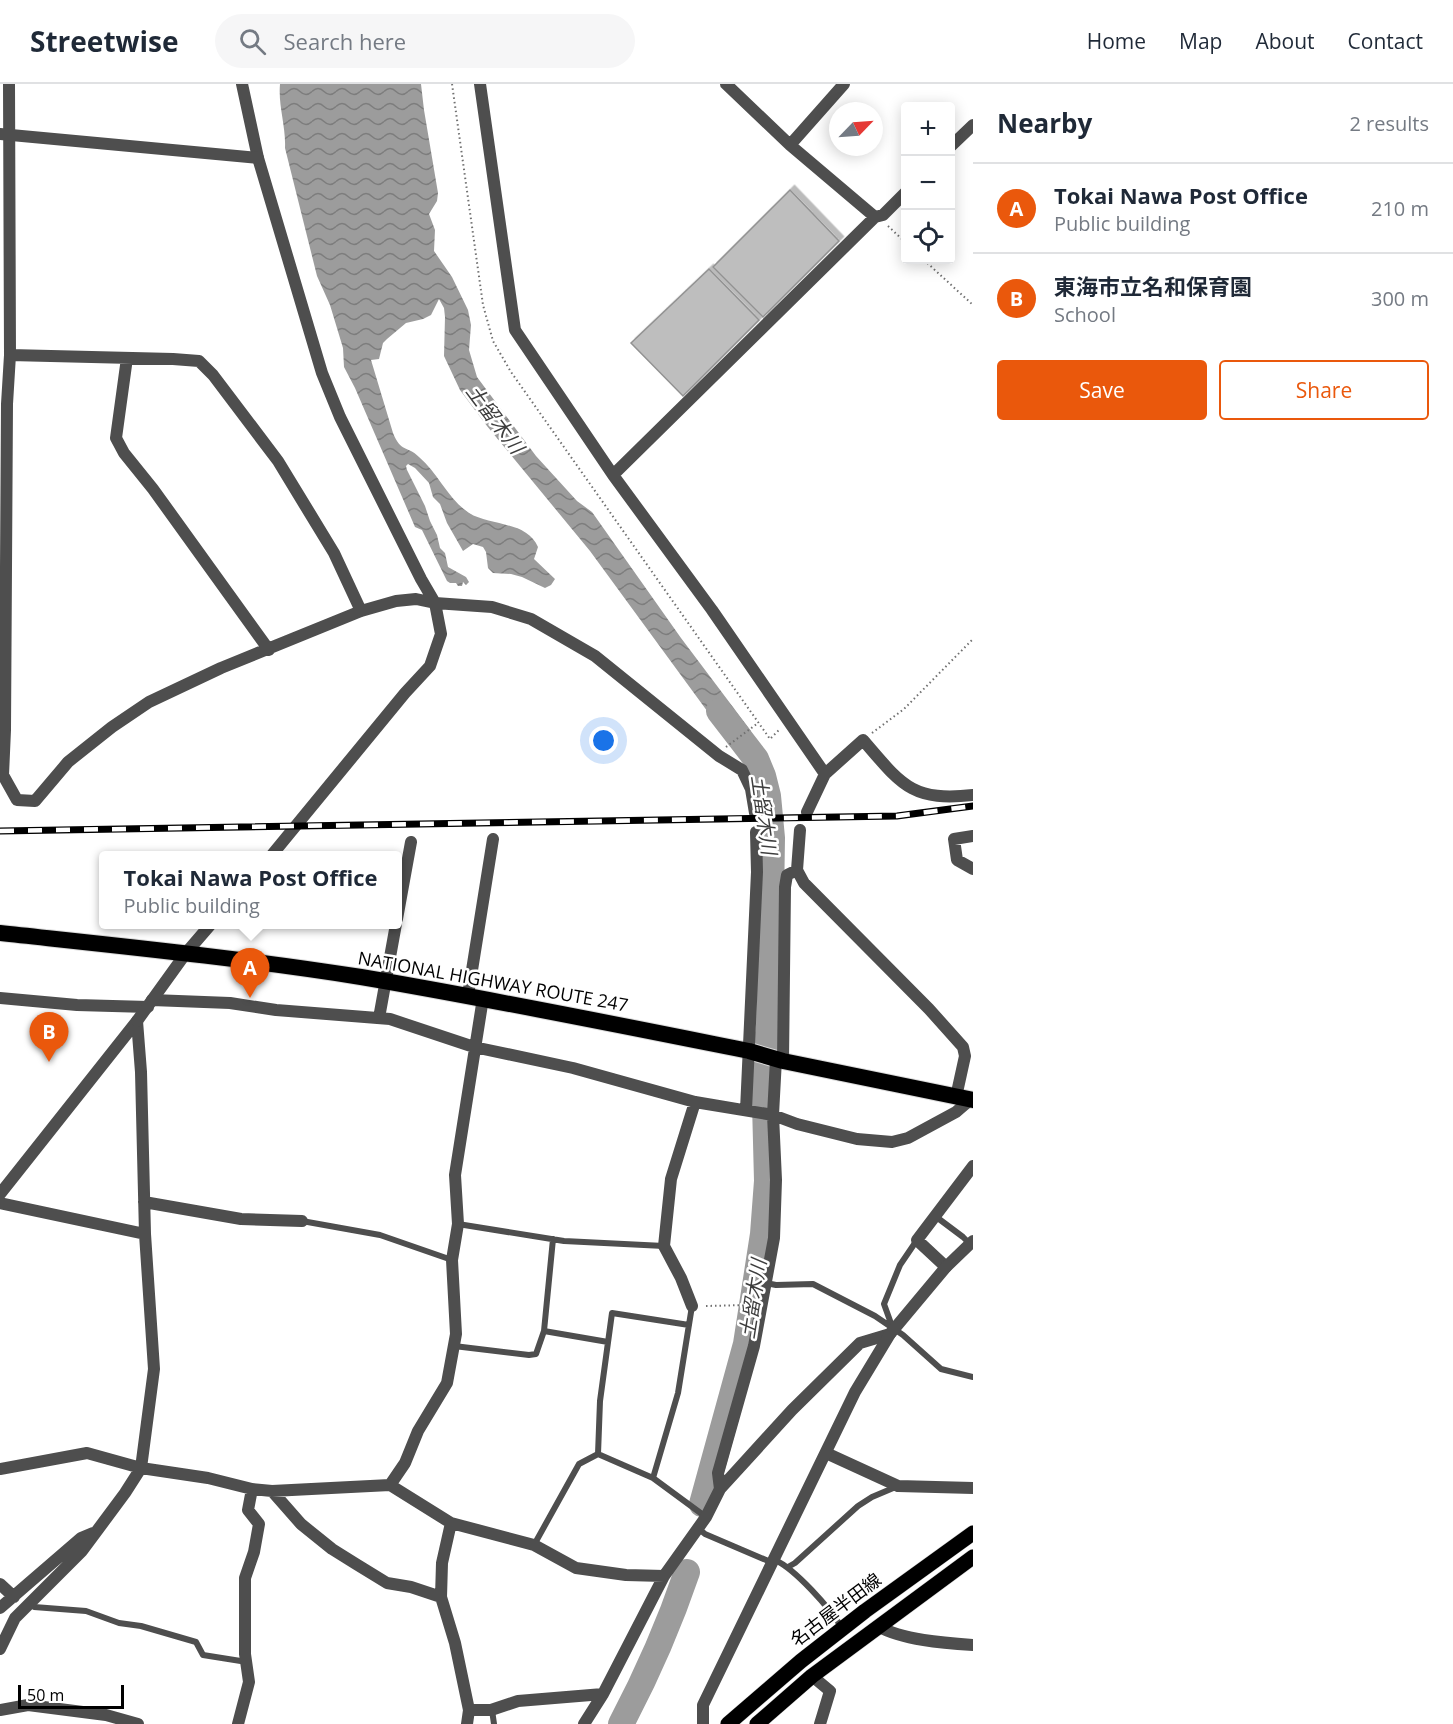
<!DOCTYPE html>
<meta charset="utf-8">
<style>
:root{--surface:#fff;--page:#f6f6f7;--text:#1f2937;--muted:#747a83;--line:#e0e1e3;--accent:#ea580c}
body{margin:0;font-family:"Open Sans","Noto Sans JP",sans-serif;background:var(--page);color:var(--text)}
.controls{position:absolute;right:18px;top:18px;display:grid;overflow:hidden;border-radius:6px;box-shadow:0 3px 15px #0003}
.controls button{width:54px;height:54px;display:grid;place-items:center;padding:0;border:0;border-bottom:2px solid var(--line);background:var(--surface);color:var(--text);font:30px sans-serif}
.compass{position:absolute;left:829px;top:18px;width:54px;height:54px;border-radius:50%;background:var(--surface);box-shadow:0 3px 15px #0003;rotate:65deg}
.scale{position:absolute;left:18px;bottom:15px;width:106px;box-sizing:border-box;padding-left:6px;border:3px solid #000;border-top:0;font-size:16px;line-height:21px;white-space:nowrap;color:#000;-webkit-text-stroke:4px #fff;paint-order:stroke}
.you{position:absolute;left:604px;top:657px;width:21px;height:21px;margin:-15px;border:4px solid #fff;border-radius:50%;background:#1a73e8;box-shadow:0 0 0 9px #1a73e833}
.badge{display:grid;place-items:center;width:39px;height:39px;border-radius:50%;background:var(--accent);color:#fff;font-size:20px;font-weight:700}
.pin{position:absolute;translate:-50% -50px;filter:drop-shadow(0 2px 3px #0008)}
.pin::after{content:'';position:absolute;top:32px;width:21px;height:18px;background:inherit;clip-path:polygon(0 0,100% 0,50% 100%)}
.popup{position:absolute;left:99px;top:767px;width:303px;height:78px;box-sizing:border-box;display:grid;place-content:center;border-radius:6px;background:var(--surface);filter:drop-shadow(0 2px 4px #0005);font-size:20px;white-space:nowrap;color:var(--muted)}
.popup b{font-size:22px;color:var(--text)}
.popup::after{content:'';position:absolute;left:50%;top:100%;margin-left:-12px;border:12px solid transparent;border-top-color:var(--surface)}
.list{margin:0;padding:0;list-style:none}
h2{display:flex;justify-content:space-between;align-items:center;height:78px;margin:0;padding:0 24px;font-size:26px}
h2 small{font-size:20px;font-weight:400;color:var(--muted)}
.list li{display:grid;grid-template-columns:39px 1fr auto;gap:18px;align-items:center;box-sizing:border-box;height:90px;padding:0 24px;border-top:2px solid var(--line)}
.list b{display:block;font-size:22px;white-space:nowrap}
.list p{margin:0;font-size:20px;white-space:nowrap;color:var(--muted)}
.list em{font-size:20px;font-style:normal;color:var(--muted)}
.actions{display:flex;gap:12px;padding:18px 24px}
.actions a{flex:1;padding:14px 0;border:2px solid var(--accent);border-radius:6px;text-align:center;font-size:21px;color:var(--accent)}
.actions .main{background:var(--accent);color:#fff}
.icon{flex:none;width:33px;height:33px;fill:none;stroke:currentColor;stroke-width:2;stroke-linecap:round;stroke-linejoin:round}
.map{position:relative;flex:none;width:973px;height:1640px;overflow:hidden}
header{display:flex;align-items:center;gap:36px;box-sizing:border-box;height:84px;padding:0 30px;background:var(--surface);border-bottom:2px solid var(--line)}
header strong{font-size:28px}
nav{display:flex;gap:33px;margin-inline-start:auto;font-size:21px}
.search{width:420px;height:54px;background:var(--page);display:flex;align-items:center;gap:15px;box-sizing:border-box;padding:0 21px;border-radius:33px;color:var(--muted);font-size:22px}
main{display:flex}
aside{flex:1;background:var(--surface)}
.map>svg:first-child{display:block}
.water{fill:url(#water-waves)}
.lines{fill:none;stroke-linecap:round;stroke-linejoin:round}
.river{stroke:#9c9c9c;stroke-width:26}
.building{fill:#bebebe;stroke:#929292;stroke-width:1.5;filter:url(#shadow)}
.primary-casing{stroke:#dbdbdb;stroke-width:16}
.trunk-casing{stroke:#dbdbdb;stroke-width:18}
.path{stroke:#707070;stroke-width:2;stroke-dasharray:1.5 3;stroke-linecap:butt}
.service{stroke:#4e4e4e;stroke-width:6}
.minor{stroke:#4e4e4e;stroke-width:12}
.tertiary{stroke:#4e4e4e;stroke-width:12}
.primary{stroke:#000;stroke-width:15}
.trunk{stroke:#000;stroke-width:16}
.rail-casing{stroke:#000;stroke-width:7}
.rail{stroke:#fff;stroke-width:4.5;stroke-dasharray:14;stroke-linecap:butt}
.labels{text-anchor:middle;stroke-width:5;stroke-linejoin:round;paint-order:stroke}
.street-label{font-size:18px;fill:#000;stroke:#fff}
.water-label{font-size:20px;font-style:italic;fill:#3d3d3d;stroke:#fff}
</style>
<header>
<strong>Streetwise</strong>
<div class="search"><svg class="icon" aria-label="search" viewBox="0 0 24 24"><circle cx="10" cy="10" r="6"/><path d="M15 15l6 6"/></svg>Search here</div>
<nav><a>Home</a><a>Map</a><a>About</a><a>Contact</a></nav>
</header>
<main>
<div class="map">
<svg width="973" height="1640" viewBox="0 0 973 1640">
<defs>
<pattern id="water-waves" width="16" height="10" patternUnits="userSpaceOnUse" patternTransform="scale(1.5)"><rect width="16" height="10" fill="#9c9c9c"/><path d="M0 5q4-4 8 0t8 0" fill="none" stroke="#7d7d7d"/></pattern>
<filter id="shadow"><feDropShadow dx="4.5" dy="-4.5" stdDeviation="0" flood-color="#0004"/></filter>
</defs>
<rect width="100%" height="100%" fill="#fff"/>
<path class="water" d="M280 0H421L424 26 438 109 437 117 429 130 435 146 434 167 452 193 468 226 471 241 469 266 477 293 536 372 577 417 592 428 681 554 751 647 732 661 590 467 487 342 460 306 444 272 445 233 444 224 439 215 431 231 423 235 406 239 387 255 383 259 379 275 371 276 393 349C401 369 407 361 419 373 438 389 448 415 469 429 490 442 527 437 538 463L534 475 555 495 551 501 545 504 522 493 511 490 493 489 488 484 486 468 483 463 473 460 463 467 447 439 440 420 433 413 429 399 415 384 408 380 406 382 407 386 425 422 430 437 437 451 440 464 445 469 448 483 466 493 469 498 466 501 463 498 462 502H458L456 499H450L447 497 422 446 415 443 355 304 344 283 343 264 330 221 317 192 285 64C286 42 278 22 280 0Z"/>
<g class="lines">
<path class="river" d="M702 1420 746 1260 763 1150 767 1097 764 981 769 942 772 754 768 712 763 692 756 675 719 627
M621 1640C647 1591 669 1541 687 1488"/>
</g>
<path class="building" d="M790 106 839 157 763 233 713 183Z
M709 185 759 236 683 312 631 259Z"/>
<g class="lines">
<defs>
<path id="primary" d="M728 1640 801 1577 865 1527 973 1449
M757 1640 812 1592 973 1473"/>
<path id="trunk" d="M0 849C120 862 241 874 361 893 491 915 619 941 749 967L783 977 973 1016"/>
</defs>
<use href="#primary" class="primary-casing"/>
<use href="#trunk" class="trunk-casing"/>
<path class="path" d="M452 0 483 221 493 257 511 288 770 655 780 645
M888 142 906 159
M924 176 973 221
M872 649 904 625 973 555
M726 663 758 639
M706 1222 748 1221"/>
<path class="service" d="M935 1132 963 1153 970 1160
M302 1137 380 1151 452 1176
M458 1140 564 1157 664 1162
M766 1199 776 1201 813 1200 875 1232 903 1251 941 1285 973 1293
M893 1245 884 1220 900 1181 917 1156
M544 1247 608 1258
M454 1262 529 1271 536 1270 544 1247 553 1155
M598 1370 600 1317 612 1229 689 1241
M653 1394 706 1433
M698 1444 705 1450 773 1479
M534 1461 579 1380 598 1370 653 1394 678 1309 692 1222
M775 1476C795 1485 830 1524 842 1544
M788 1483 795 1479 858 1422 872 1413 898 1402
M30 1519 34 1523 86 1527 119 1539 141 1542 196 1558 203 1571 247 1578
M492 1626 494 1640"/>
<path class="minor" d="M9 0 10 271 7 320 5 646 3 691 17 716 35 717 68 678 112 643 149 618 221 584 361 527 396 517 416 515 435 519 492 523 531 535 595 572 719 672 742 686 751 705 755 729
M242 0 258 74 322 289 340 333 421 495 435 519 441 550 430 582 405 609 271 772
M480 0 515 246 613 391 712 526 825 690
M726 0 790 61 875 133
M790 61 844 0
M950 63 973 41
M10 271 173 275 199 277 213 291 278 377 334 469 361 527
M127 274 116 354 124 369 153 405 269 566
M613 391 875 133 883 131 906 108
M807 728 825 690 863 656C901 700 911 718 973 711
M800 746 797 786 804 799 929 925 963 963 965 972 956 1013
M973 752 954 755 957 776 973 785
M397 835 411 758
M186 869 211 840
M468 911 493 755
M0 914 77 921 148 923
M152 916 230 919 276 926 390 935 474 963 573 984 695 1018 773 1031 797 1040 857 1055 892 1058 908 1054 956 1028 971 1015
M379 934 396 840
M783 977 785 803 787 791 797 786
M746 1026 757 788 756 748
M0 1110 137 937
M144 1118 241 1135 302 1137
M0 1119 145 1150
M946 1183 917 1156 973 1082
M692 1222 681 1194 664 1162 671 1095 695 1018
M826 1369 898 1402 973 1404
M0 1385 87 1369 141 1384 208 1394 252 1405 272 1407 390 1401 451 1439 534 1461 576 1484 626 1491 664 1492
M390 1401 405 1379 418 1347 447 1299 456 1250 452 1176 458 1140 455 1091 483 914
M720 1405 718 1389 754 1262 774 1154 776 1096 773 1031 776 975
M272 1407 301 1440 332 1465 356 1480 387 1499 411 1503 441 1513 455 1559 469 1626H491L518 1617 603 1610
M0 1500 14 1513
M441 1513 442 1479 451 1439
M0 1524 81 1454 93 1449
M878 1542C902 1556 944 1559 973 1561
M0 1565 15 1534 82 1467 125 1409 141 1384 154 1285 145 1150 141 988 137 937
M812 1592 830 1607 820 1640
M0 1626 28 1621 106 1631 138 1640
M238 1640 249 1598 245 1570V1494L254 1468 259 1440 248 1426 252 1405
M467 1640 469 1626
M584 1640 603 1610 664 1492 706 1433 720 1405 792 1326 860 1259 890 1250"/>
<path class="tertiary" d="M0 50 258 74
M137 937 186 869
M703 1640V1621L855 1308 890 1250 946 1183 973 1157"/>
<use href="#primary" class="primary"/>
<use href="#trunk" class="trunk"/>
<defs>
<path id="rail" d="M0 747 897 732 973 722"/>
</defs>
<use href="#rail" class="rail-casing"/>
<use href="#rail" class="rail"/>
</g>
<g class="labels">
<g class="street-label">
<text transform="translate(493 898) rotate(10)" y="6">NATIONAL HIGHWAY ROUTE 247</text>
<text transform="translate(836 1526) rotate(-37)" y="6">名古屋半田線</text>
</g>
<g class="water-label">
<text transform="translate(495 335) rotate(53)" y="7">土留木川</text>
<text transform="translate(764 731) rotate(82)" y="7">土留木川</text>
<text transform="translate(753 1215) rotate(-81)" y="7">土留木川</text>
</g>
</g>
</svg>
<div class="controls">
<button>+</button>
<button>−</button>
<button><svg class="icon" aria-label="locate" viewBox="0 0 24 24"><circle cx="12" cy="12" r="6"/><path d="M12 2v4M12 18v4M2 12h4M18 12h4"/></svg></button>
</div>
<svg class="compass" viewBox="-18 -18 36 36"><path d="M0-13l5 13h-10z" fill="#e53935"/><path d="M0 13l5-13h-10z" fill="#747a83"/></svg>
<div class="scale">50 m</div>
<div class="you"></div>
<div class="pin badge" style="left:250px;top:914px">A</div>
<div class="popup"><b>Tokai Nawa Post Office</b>Public building</div>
<div class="pin badge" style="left:49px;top:978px">B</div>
</div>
<aside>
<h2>Nearby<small>2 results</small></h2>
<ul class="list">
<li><span class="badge">A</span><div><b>Tokai Nawa Post Office</b><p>Public building</p></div><em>210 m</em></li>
<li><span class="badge">B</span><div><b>東海市立名和保育園</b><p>School</p></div><em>300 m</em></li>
</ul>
<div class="actions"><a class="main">Save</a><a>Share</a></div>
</aside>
</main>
